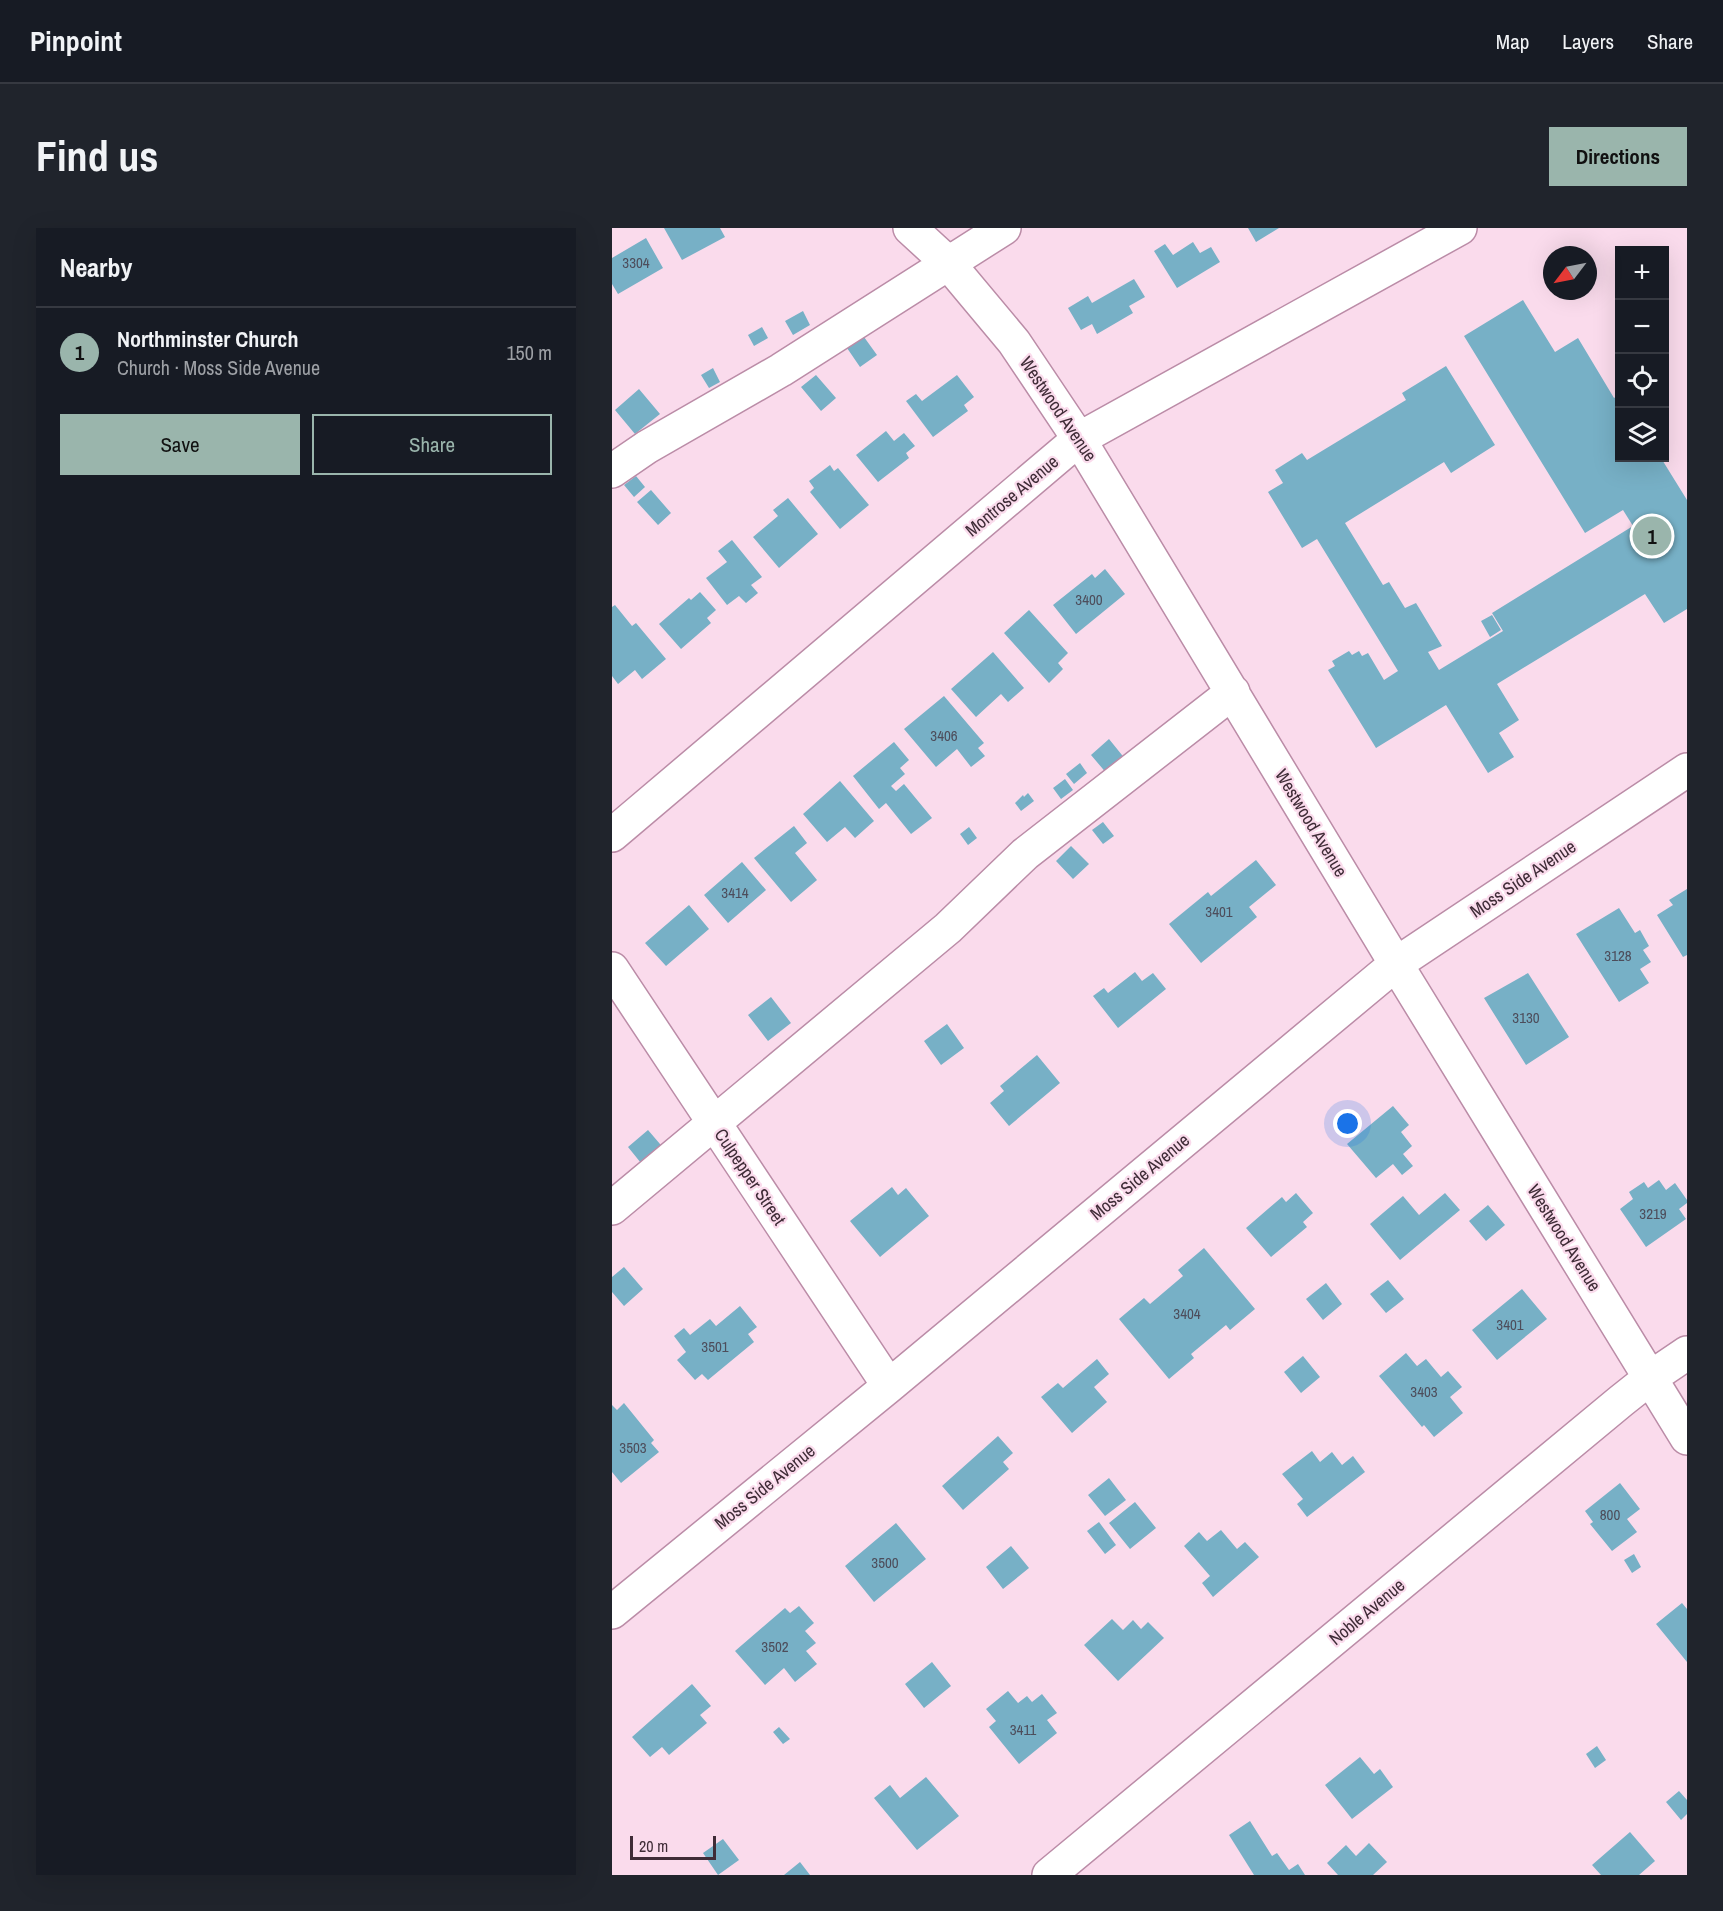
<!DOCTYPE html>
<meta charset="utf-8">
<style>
:root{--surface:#171b24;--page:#20242c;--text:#f1f3f6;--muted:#9ea1a6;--line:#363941;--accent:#9ab5ac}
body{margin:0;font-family:"Archivo Narrow",sans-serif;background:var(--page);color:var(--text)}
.controls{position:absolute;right:18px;top:18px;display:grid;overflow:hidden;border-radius:0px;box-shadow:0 6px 24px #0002}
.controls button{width:54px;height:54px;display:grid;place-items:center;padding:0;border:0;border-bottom:2px solid var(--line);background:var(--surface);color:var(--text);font:30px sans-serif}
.compass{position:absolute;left:931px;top:18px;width:54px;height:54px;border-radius:50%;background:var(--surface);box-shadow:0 6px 24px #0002;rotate:238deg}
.scale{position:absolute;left:18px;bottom:15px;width:86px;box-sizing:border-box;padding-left:6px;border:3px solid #3f2c37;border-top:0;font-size:16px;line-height:21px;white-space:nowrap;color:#3f2c37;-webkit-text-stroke:4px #fadbec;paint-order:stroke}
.you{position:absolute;left:736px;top:896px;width:21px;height:21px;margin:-15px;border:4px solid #fff;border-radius:50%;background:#1a73e8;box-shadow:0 0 0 9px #1a73e833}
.badge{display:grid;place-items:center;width:39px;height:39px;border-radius:50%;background:var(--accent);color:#111;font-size:20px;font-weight:700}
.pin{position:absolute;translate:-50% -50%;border:3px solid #fff;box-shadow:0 2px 6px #0006}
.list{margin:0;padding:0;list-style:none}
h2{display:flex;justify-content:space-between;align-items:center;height:78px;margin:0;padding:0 24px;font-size:26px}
h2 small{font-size:20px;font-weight:400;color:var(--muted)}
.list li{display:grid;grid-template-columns:39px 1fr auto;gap:18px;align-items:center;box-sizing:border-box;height:90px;padding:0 24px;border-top:2px solid var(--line)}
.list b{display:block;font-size:22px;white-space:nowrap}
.list p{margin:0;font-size:20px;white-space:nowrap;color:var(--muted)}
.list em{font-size:20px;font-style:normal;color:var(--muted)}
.actions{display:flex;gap:12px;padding:18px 24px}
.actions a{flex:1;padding:14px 0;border:2px solid var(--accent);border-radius:0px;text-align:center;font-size:21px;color:var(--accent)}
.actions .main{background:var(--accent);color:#111}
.icon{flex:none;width:33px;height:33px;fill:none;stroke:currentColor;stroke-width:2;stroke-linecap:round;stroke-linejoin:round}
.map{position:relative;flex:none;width:1075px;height:1647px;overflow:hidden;border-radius:0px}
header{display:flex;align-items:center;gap:36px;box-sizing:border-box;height:84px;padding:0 30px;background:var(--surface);border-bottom:2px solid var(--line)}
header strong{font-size:28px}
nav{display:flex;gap:33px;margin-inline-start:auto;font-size:21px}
.intro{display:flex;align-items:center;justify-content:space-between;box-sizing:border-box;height:144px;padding:0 36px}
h1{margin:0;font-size:42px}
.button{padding:15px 27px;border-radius:0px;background:var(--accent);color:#111;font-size:21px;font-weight:700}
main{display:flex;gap:36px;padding:0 36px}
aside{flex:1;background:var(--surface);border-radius:0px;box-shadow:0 6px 24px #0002}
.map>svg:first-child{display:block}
.building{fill:#77b0c6}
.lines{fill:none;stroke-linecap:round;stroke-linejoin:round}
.minor-casing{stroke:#bb8ca7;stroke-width:36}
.minor{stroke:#fff;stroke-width:33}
.labels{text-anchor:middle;stroke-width:4.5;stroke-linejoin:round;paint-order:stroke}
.number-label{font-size:15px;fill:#4d4d5b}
.street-label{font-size:18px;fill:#3f2c37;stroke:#fadbec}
</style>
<header>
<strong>Pinpoint</strong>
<nav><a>Map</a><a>Layers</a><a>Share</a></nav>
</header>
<div class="intro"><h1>Find us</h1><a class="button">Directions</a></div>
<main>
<aside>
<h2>Nearby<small></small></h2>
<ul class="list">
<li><span class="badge">1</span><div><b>Northminster Church</b><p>Church · Moss Side Avenue</p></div><em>150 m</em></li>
</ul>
<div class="actions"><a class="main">Save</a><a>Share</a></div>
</aside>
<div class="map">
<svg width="1075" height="1647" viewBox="0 0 1075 1647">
<rect width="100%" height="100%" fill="#fadbec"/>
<path class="building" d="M52 0H108L113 9 70 32Z
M636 0H667L644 14Z
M34 10 51 40 6 66 0 56V30Z
M581 14 588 25 599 19 608 34 565 60 542 23 553 16 561 27Z
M522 51 533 69 517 78 521 85 485 106 480 96 469 102 456 80 476 68 480 75Z
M911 72 943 124 966 110 1002 170 1008 166V230H1049L1075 272V381L1052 395 1033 366 885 456 907 492 887 505 902 529 876 545 834 477 764 520 716 442 723 438 720 433 737 423 740 427 747 423 750 428 756 425 772 452 786 443 705 311 690 320 656 264 671 255 663 242 690 225 695 232 794 172 790 165 834 138 883 217 839 245 832 234 733 295 771 357 777 354 793 380 804 375 830 418 816 424 827 442 891 403 880 385 1021 298 1011 282 973 305 852 108Z
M191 83 198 97 181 107 173 93Z
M150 99 156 110 142 118 136 107Z
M252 109 265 127 248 139 235 120Z
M101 140 108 154 97 160 89 147Z
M204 147 224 170 209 183 189 159Z
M345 147 362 169 352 177 356 183 321 209 294 173 304 166 310 173Z
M27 161 48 186 23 206 3 182Z
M274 203 282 213 292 205 303 218 294 225 297 230 266 254 244 227Z
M218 237 222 243 226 240 257 277 228 301 198 264 202 260 197 253Z
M24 248 33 259 22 269 12 257Z
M39 262 59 285 46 297 25 274Z
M176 270 206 306 167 340 141 309 166 288 161 282Z
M120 312 150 349 139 357 146 365 134 375 127 368 115 377 94 350 115 334 106 323Z
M493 341 513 366 464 406 441 377 480 346 483 350Z
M88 364 104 382 95 390 99 395 69 421 47 396 77 370 79 372Z
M3 377 20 398 24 395 54 431 30 451 23 442 6 456 0 448V379Z
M417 382 456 425 446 435 451 441 437 455 392 405Z
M880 387 889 402 878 409 869 393Z
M381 424 412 460 396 474 389 466 364 489 339 461Z
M332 468 372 515 366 520 373 528 359 539 345 521 324 539 292 501Z
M497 511 514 532 496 547 479 527Z
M282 514 297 532 288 540 293 546 279 558 284 563 292 556 320 590 299 606 274 575 267 581 241 548Z
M468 535 475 545 462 556 454 546Z
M453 551 461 562 449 571 441 560Z
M228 553 262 593 243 610 233 599 215 614 191 586Z
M416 565 422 573 409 583 403 575 411 567 412 569Z
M491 594 502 608 491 616 480 602Z
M182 598 195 615 183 625 205 652 179 674 142 630Z
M357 599 365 610 356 617 348 606Z
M459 618 477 636 461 651 444 633Z
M644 632 664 657 637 679 645 689 589 735 557 696 596 664 599 668Z
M130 634 154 662 116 695 92 667Z
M1075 661V727L1071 729 1045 687 1061 677 1057 672Z
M77 677 97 701 54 738 33 715Z
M1007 680 1023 705 1028 702 1037 718 1031 722 1039 734 1028 741 1037 755 1007 774 964 706Z
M523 744 530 753 541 745 554 761 506 800 481 768 492 760 496 765Z
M916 745 957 809 914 837 872 770Z
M159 769 179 795 156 813 136 787Z
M335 796 352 820 329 837 312 813Z
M425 827 448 855 397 898 378 875 392 863 388 858Z
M781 878 797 897 789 904 800 918 791 926 801 938 790 947 781 936 764 950 735 916Z
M36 902 54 923 33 940 16 919Z
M1047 952 1054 962 1063 955 1075 972V975L1067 981 1074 991 1034 1019 1008 981 1021 971 1017 964 1032 954 1036 960Z
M280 959 286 967 294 960 317 988 268 1029 238 993Z
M684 965 701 985 691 994 695 999 659 1029 634 1000 670 969 674 974Z
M833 965 848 982 788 1032 758 996 791 968 807 987Z
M876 977 893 997 874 1013 857 993Z
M592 1020 643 1081 618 1102 614 1097 579 1126 582 1130 557 1151 507 1091 532 1070 538 1076 571 1048 566 1042Z
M12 1039 31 1061 12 1078 0 1064V1049Z
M776 1052 792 1071 774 1085 758 1066Z
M714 1055 730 1076 711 1092 694 1071Z
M910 1061 935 1091 885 1132 860 1102Z
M128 1078 145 1099 136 1106 142 1114 96 1152 90 1146 83 1152 65 1132 74 1124 62 1108 72 1100 78 1107 98 1091 104 1098Z
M794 1125 805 1138 814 1131 829 1149 836 1143 850 1159 838 1169 851 1185 822 1209 812 1197 810 1199 767 1148Z
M691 1128 708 1149 689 1165 672 1144Z
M485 1131 497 1146 482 1159 495 1174 460 1205 429 1169 446 1155 451 1160Z
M12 1175 42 1212 39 1215 47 1224 9 1255 0 1244V1177L5 1182Z
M386 1208 401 1225 391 1234 397 1241 351 1282 330 1258Z
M700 1223 708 1234 720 1224 730 1237 741 1228 753 1244 695 1289 685 1276 691 1271 670 1246Z
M497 1250 514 1272 493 1288 476 1267Z
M1008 1255 1028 1281 1015 1291 1025 1304 1000 1323 978 1296 981 1294 973 1283Z
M523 1274 544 1300 518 1321 497 1295Z
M487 1294 504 1317 493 1326 475 1303Z
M284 1295 314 1331 262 1374 233 1338Z
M609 1302 625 1321 633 1314 647 1329 601 1369 590 1355 598 1348 572 1318 587 1304 595 1313Z
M399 1318 417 1340 391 1361 374 1339Z
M1022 1326 1029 1339 1020 1345 1012 1332Z
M1070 1375 1075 1381V1434L1044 1396Z
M187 1378 202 1395 193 1403 204 1415 194 1423 205 1436 183 1454 172 1440 153 1457 123 1423 173 1380 178 1385Z
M500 1391 511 1402 521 1392 529 1401 536 1394 552 1410 506 1453 472 1417Z
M320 1434 339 1458 312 1480 293 1456Z
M80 1456 99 1478 88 1487 95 1495 57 1527 50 1519 38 1529 20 1509Z
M396 1463 406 1475 415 1468 420 1474 430 1466 445 1485 435 1492 445 1505 407 1536 377 1499 384 1493 374 1481Z
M167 1499 178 1511 171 1516 161 1504Z
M985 1518 994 1532 983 1540 974 1526Z
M748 1529 762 1546 768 1541 781 1559 740 1591 713 1557Z
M314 1549 347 1588 305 1622 262 1570 278 1557 288 1570Z
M1067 1563 1075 1572V1586L1069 1592 1054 1574Z
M638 1593 660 1628 665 1625 677 1642 686 1636 693 1647H642L617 1607Z
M1018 1604 1043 1633 1027 1647H989L980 1637Z
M111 1611 127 1632 106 1647 91 1625Z
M757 1615 775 1634 761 1647H726L715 1635 734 1617 744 1628Z
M188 1634 198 1647H172Z"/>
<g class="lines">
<defs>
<path id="minor" d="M298 0 336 35 402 114 467 211 784 736 1075 1210
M0 243 35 219 169 142 392 0
M0 607 467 211 848 0
M0 741 277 1158
M0 980 336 700 413 626 621 464
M0 1384 277 1158 784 736 1075 542
M437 1647 1009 1173 1038 1150 1075 1125"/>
</defs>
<use href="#minor" class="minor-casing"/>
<use href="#minor" class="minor"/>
</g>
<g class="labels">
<g class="number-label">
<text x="24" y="40">3304</text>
<text x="477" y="377">3400</text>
<text x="332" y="513">3406</text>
<text x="123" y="670">3414</text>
<text x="607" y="689">3401</text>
<text x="1006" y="733">3128</text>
<text x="914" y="795">3130</text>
<text x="1041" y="991">3219</text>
<text x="575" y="1091">3404</text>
<text x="898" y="1102">3401</text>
<text x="103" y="1124">3501</text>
<text x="812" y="1169">3403</text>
<text x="21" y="1225">3503</text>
<text x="998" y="1292">800</text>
<text x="273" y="1340">3500</text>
<text x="163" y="1424">3502</text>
<text x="411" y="1507">3411</text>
</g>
<g class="street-label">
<text transform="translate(446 181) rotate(56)" y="6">Westwood Avenue</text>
<text transform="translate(400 268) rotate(-40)" y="6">Montrose Avenue</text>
<text transform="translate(699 595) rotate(59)" y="6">Westwood Avenue</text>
<text transform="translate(911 651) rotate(-34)" y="6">Moss Side Avenue</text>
<text transform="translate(138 949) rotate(56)" y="6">Culpepper Street</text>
<text transform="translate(528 949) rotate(-40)" y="6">Moss Side Avenue</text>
<text transform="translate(952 1010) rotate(58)" y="6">Westwood Avenue</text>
<text transform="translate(153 1259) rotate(-39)" y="6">Moss Side Avenue</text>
<text transform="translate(755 1384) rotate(-40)" y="6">Noble Avenue</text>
</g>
</g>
</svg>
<div class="controls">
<button>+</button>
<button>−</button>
<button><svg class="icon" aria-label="locate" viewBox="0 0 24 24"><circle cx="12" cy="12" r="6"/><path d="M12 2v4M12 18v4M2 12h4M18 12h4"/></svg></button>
<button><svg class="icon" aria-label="layers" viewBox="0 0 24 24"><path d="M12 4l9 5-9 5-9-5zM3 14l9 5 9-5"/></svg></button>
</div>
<svg class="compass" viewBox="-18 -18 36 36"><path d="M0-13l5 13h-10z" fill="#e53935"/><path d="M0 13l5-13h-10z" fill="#9ea1a6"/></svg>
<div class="scale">20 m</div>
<div class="you"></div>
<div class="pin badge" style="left:1040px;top:308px">1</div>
</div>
</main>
